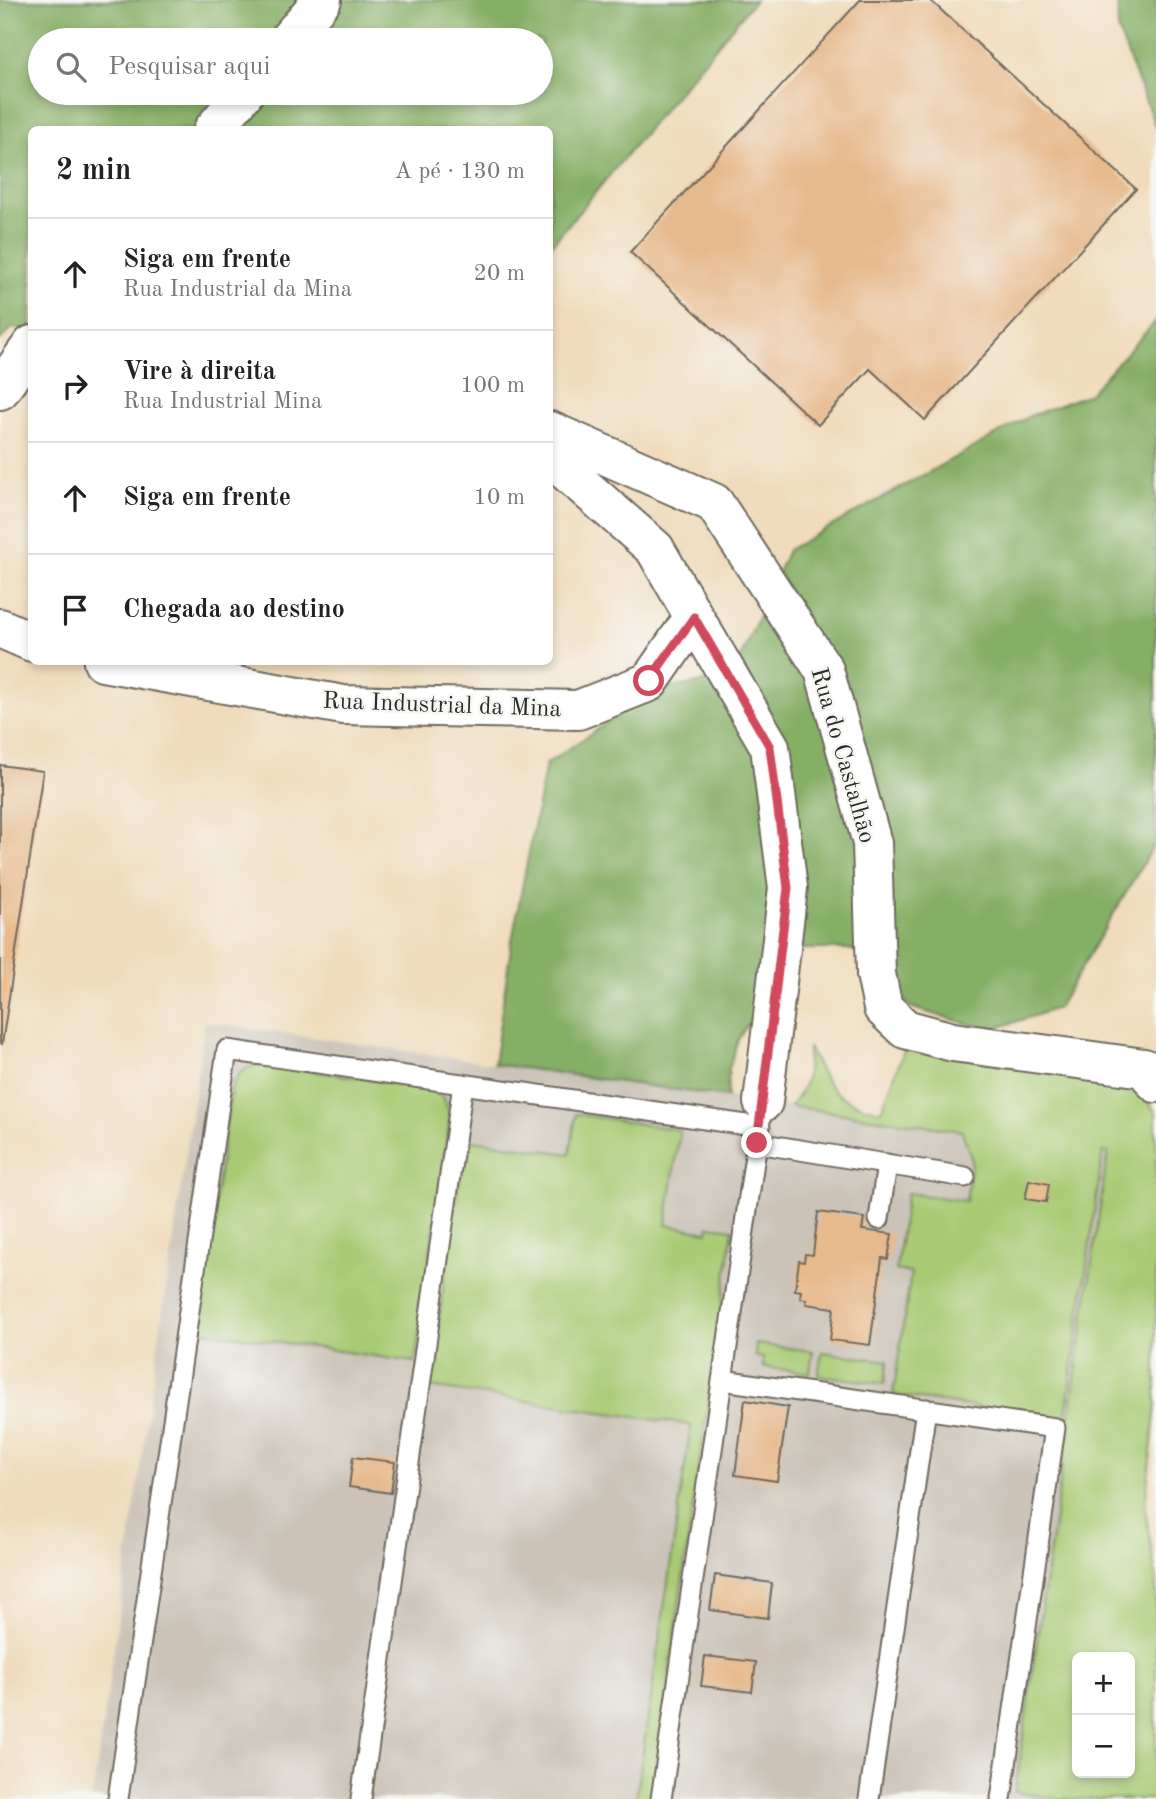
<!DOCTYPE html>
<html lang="pt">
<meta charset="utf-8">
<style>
:root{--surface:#fff;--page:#f6f6f6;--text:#222;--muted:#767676;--line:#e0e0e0}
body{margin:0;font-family:"Old Standard TT",serif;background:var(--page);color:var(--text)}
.controls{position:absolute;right:21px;bottom:21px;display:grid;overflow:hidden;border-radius:10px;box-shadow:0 4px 10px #0003}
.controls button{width:63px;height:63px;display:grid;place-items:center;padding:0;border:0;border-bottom:2px solid var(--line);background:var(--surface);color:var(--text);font:35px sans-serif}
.stop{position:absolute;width:21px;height:21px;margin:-16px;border:5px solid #d1495b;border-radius:50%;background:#fff}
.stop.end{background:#d1495b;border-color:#fff;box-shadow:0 2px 7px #0008}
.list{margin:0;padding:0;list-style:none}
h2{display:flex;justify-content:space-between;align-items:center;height:91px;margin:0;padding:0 28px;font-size:30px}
h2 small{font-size:23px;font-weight:400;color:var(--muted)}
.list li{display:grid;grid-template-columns:46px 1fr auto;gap:21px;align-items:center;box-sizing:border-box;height:112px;padding:0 28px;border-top:2px solid var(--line)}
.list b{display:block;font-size:26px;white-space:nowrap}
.list p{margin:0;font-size:23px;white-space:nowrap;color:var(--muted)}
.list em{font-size:23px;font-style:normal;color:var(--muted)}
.icon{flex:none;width:38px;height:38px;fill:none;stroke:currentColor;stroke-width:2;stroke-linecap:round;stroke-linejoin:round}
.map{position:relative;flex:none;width:1156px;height:1799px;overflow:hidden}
.search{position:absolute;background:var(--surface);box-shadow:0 4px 10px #0003;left:28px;top:28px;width:525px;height:77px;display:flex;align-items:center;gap:18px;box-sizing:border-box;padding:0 24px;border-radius:38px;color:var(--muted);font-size:26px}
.panel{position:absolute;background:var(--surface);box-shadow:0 4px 10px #0003;left:28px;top:126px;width:525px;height:539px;border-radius:10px}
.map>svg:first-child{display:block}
.industrial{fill:#cbc3b8}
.green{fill:#a9cb74;stroke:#6a7b50;stroke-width:2;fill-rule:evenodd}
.forest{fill:#86af66;stroke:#586d48;stroke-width:2;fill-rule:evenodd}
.building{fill:#e7ba8d}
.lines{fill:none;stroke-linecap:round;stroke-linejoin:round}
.service-casing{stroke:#70695e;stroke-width:23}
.minor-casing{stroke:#70695e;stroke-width:42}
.service{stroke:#fff;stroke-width:19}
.minor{stroke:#fff;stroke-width:38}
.route{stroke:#d1495b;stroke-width:9}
.labels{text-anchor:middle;stroke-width:5;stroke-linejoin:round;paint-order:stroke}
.street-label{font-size:24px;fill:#2b2b2b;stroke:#f6f6f2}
</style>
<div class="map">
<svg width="1156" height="1799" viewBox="0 0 1156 1799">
<rect width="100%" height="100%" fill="#f6f6f2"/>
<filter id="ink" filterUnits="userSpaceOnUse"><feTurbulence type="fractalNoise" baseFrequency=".0143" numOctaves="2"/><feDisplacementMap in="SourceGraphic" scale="14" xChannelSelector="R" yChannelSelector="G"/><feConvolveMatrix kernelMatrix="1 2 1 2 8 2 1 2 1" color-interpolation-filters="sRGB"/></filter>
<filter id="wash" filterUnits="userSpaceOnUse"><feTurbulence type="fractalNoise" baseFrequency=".00686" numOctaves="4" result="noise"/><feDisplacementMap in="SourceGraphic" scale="28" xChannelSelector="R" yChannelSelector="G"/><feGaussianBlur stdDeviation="1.57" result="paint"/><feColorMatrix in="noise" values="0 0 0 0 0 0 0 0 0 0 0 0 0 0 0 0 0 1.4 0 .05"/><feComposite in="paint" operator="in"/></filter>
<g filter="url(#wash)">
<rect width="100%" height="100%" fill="#f0dcbc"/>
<path class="industrial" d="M205 1022 1108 1152 1015 1792 1060 1799H92Z"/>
<path class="green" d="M808 1047C830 1089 832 1100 881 1111L905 1048 1103 1079C1129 1085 1142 1090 1156 1113V1405L1145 1508 1156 1577V1799H1060L1015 1792 1108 1152H1103L1065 1420 893 1395 911 1273 896 1270 907 1193 966 1201 972 1161 962 1131 790 1106C808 1087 808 1073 808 1047ZM1077 1657H1130V1773H1077Z
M261 1064 425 1087 444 1098 450 1116 415 1362 196 1330 231 1090C236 1073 244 1067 261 1064Z
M576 1114 680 1130 666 1225 708 1232 709 1226 733 1229 651 1799H636L691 1425 429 1387 465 1139 570 1154Z
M756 1344 813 1351 810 1373 763 1367V1358L755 1356Z
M822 1352 888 1361 884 1384 818 1375Z"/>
<path class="forest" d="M0 0H755L550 247V130H32L31 330 12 328 0 340ZM40 40H541V93H40Z
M1117 0H1156V128L1118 30Z
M1156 321V842L1058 1008 991 1030 922 1011 910 1007 901 995 893 962 848 949H801L772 942 762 1001 738 1040 729 1068 727 1097 494 1064 512 940 546 764 654 691 732 677 788 550 1030 416 1089 394Z"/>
<g id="blocks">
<path class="building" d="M860 0H930L1136 189 925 420 870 369 818 425 630 252Z
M0 765 43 771 2 1044 0 1043Z
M1029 1180 1049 1184 1046 1202 1025 1199Z
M818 1212 864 1218 862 1230 892 1234 888 1259 882 1258 870 1345 830 1340 834 1308 806 1304V1299L800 1298 801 1291 795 1290 799 1261 804 1262 805 1254 813 1255Z
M745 1400 788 1407 777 1481 735 1475Z
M353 1457 395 1462 391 1493 349 1487Z
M715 1575 772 1583 768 1618 710 1610Z
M705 1656 756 1662 752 1692 701 1686Z"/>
</g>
</g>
<g filter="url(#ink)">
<use href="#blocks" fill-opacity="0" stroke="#70695e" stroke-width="2"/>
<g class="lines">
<defs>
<path id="service" d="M757 1143 965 1177
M879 1219 887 1164
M722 1380 1055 1428 1001 1799
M118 1799 227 1050 760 1127
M361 1799 463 1084
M661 1799 761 1114
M869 1799 926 1409"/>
<path id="minor" d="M288 40 322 0
M213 130 244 93
M0 390 32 345
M550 431 714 503 824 670 872 843 876 974 883 1008 905 1029 953 1042 1144 1068 1156 1083
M694 617 770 747 788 888 763 1102
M0 628 32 642
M103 662 343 705 578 710 649 682 694 617 655 549 550 457"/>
</defs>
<use href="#service" class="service-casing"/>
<use href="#minor" class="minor-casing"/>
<use href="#service" class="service"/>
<use href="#minor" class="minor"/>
</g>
</g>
<g class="lines" filter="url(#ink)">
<path class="route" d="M649 681 694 617 770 747 788 888 757 1143"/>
</g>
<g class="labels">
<g class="street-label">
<text transform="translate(442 704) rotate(2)" y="8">Rua Industrial da Mina</text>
<text transform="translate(844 755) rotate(74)" y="8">Rua do Castalhão</text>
</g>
</g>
</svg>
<div class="controls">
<button>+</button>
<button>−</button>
</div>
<div class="stop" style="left:649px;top:681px"></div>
<div class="stop end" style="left:757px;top:1143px"></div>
<div class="search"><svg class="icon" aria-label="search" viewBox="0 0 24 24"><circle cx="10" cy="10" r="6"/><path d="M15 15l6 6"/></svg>Pesquisar aqui</div>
<section class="panel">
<h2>2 min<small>A pé · 130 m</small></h2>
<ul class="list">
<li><svg class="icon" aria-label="ahead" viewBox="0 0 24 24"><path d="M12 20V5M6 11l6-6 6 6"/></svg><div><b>Siga em frente</b><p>Rua Industrial da Mina</p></div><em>20 m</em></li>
<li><svg class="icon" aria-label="right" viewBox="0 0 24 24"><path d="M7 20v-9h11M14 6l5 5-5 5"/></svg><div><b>Vire à direita</b><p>Rua Industrial Mina</p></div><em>100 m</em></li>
<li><svg class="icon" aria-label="ahead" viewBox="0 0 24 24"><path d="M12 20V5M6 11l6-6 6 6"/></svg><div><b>Siga em frente</b></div><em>10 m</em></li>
<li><svg class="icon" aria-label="arrive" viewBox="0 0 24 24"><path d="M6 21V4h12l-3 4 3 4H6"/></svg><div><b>Chegada ao destino</b></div></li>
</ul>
</section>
</div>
